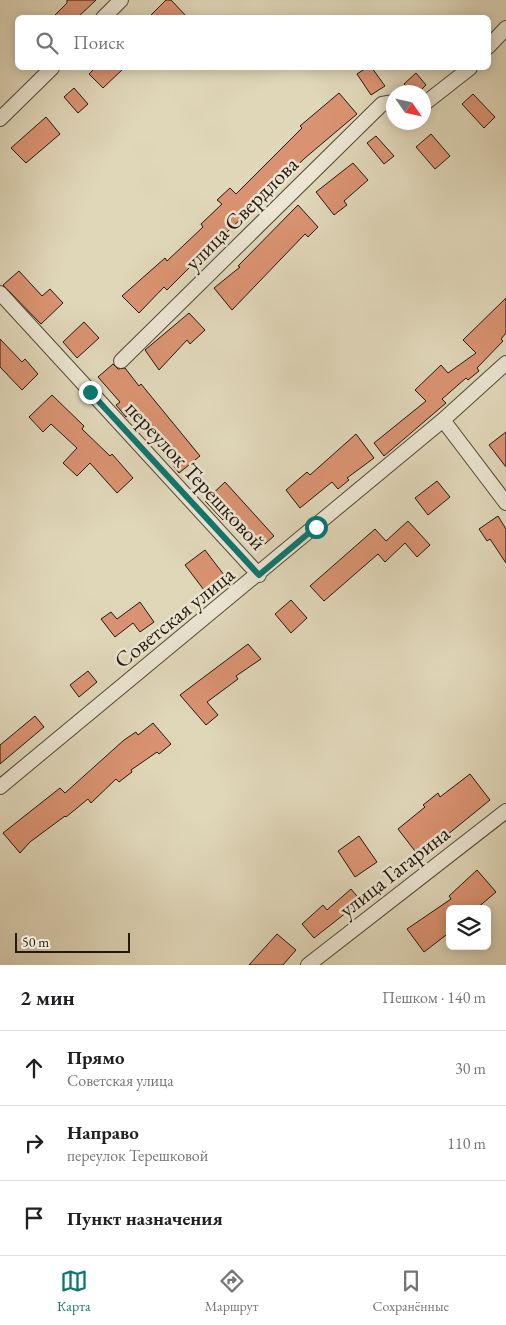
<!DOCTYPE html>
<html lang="ru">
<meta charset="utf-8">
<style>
:root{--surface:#fff;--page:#f6f6f6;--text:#202124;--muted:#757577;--line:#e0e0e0;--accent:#0f766e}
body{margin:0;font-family:"EB Garamond",serif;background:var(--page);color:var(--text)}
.controls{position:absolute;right:15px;bottom:15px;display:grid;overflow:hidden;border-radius:8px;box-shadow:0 2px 12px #0003}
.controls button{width:45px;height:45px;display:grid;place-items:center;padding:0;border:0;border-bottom:1px solid var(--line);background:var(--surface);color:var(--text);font:25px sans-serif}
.compass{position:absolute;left:386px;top:85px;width:45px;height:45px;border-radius:50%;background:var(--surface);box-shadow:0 2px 12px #0003;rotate:124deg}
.scale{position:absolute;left:15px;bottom:12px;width:115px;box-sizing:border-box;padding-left:5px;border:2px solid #22180b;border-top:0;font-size:14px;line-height:18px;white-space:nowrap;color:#22180b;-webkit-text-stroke:4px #ebe5d2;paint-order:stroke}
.stop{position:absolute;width:15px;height:15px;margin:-11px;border:4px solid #0f766e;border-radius:50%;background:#fff}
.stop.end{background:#0f766e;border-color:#fff;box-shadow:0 1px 5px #0008}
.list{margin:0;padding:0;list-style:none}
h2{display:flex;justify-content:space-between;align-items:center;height:65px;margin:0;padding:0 20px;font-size:21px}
h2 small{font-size:16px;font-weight:400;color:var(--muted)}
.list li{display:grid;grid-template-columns:32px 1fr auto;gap:15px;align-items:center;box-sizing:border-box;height:75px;padding:0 20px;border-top:1px solid var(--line)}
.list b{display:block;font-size:19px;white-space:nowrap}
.list p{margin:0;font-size:16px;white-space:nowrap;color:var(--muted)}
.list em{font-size:16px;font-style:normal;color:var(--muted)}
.icon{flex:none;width:28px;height:28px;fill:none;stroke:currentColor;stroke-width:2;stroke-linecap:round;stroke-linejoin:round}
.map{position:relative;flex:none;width:506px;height:965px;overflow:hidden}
.search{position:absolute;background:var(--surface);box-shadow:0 2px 12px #0003;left:15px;right:15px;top:15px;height:55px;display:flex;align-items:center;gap:12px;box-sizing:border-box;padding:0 18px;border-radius:8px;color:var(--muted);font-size:19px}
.sheet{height:290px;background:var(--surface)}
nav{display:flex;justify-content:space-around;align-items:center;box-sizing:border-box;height:70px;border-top:1px solid var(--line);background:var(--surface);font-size:14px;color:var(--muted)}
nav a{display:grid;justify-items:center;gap:2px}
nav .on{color:var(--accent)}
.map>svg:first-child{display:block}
.building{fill:#da9372;stroke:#22180b}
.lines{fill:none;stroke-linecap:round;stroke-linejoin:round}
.minor-casing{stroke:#524836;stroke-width:16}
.minor{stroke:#ebe5d2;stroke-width:14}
.route{stroke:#0f766e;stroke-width:6}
.labels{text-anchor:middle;stroke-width:5;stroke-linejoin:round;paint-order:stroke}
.street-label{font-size:22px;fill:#22180b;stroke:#ebe5d2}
</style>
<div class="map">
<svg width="506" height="965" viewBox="0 0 506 965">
<rect width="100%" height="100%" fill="#e0d7b9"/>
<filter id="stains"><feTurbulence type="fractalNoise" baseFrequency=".004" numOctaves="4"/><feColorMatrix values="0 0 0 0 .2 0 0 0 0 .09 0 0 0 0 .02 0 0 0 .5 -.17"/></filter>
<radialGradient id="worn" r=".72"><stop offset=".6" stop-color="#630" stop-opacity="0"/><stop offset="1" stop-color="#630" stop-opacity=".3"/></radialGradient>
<path class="building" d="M67 0H96L77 18H52L67 3Z
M166 0H171L188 18H148Z
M95 68H124L103 88 89 74Z
M366 68H372L385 86 371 95 357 74Z
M416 73 426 85 419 92H412L404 84Z
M74 88 88 104 78 113 64 97Z
M339 93 357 114 305 158 227 232 229 234 205 256 206 257 195 268 192 265 167 290 164 287 139 313 122 296 165 258 167 261 203 227 201 224 222 204 217 200 230 188 236 194 302 128 300 126Z
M473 94 495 117 484 128 462 104Z
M46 117 60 134 26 163 11 148Z
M431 134 450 156 435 169 416 147Z
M376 136 394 156 384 164 367 143Z
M353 163 368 180 344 201 347 205 334 215 316 192Z
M298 205 318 227 308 237 305 234 232 310 214 288 240 267 238 266Z
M19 271 42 296 50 289 63 303 41 324 3 285Z
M506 298V333L501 339 503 341 477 368 479 371 468 380 466 378 442 399 446 403 384 456 374 443 426 401 415 390 441 365 448 373 476 353 463 340Z
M189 313 205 330 190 344 187 340 159 370 145 350Z
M84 322 99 338 77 358 63 342Z
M0 339 22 362 25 359 38 374 22 390 0 367Z
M113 364 118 369 125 368 139 386 141 384 200 456 179 473 164 453 170 448 137 409 126 417 116 405 120 402 98 377Z
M52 395 84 426 82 429 110 456 112 454 133 478 117 493 90 463 77 476 63 463 77 448 51 424 43 432 29 417Z
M506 432V467L489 445Z
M356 434 374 458 347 478 349 480 338 489 332 482 300 508 286 490 307 472 310 475Z
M437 481 450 497 428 515 415 498Z
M225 482 274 536 258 550 228 515 223 520 205 501Z
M498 516 506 529V563L490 539 487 541 479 529Z
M408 521 430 545 417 557 405 543 385 562 378 554 324 601 310 586 375 529 386 541Z
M205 550 224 575 204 590 185 565Z
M291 600 307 618 291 633 275 614Z
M140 602 154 622 140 632 133 623 115 637 101 619 111 612 117 619Z
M248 644 261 659 236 676 238 679 207 702 218 715 206 725 180 695Z
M88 671 97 682 79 697 70 685Z
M35 716 44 727 0 764V745Z
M153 723 171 744 159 754 157 752 131 770 132 772 119 782 116 779 91 803 88 799 66 817 65 816 30 842 20 853 3 833 60 788 65 793 124 740 136 732 138 735Z
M470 774 490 800 447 835 445 832 418 855 398 829 425 807 423 805 438 793 440 797Z
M359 836 377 862 355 877 338 851Z
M477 870 496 892 476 909H450V932L424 952 407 929 451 899 449 896Z
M351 889 361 901 314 938 302 924 323 905 327 910Z
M277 934 296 950 283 965H249Z"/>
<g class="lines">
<defs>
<path id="minor" d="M103 18 121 0
M488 47 506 28
M424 104 470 68
M0 119 52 68
M0 293 259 575
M121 361 382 104 394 102
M443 420 506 503
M0 787 443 420 506 363
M308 965 506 811"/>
</defs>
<use href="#minor" class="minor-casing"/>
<use href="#minor" class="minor"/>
</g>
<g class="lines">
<path class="route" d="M90 392 259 575 316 527"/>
</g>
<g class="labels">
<g class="street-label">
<text transform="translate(241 213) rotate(-45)" y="8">улица Свердлова</text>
<text transform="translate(196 475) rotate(47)" y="8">переулок Терешковой</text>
<text transform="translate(174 617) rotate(-39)" y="8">Советская улица</text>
<text transform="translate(394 871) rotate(-38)" y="8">улица Гагарина</text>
</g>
</g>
<rect width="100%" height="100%" filter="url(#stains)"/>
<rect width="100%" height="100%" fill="url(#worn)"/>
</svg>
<div class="controls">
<button><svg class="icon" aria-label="layers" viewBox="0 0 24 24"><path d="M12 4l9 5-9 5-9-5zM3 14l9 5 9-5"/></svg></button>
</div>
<svg class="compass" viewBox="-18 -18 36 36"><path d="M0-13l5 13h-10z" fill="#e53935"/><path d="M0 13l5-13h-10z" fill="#757577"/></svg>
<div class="scale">50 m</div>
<div class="stop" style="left:316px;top:527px"></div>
<div class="stop end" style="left:90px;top:392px"></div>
<div class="search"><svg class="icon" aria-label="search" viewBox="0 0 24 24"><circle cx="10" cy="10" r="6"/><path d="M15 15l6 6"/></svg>Поиск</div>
</div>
<section class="sheet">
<h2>2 мин<small>Пешком · 140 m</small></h2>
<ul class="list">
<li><svg class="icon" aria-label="ahead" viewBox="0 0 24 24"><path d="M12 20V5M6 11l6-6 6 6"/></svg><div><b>Прямо</b><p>Советская улица</p></div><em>30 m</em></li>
<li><svg class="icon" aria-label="right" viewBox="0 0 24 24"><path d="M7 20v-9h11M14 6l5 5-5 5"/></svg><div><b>Направо</b><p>переулок Терешковой</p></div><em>110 m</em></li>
<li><svg class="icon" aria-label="arrive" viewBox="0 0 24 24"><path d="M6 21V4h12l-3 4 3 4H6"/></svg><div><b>Пункт назначения</b></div></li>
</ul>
</section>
<nav>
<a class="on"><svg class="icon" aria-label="map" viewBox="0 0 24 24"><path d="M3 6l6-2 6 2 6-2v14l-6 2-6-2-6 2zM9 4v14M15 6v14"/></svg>Карта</a>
<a><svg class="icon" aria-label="directions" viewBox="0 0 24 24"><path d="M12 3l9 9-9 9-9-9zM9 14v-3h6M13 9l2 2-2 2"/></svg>Маршрут</a>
<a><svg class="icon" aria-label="saved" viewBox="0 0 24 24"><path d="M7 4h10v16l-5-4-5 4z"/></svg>Сохранённые</a>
</nav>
